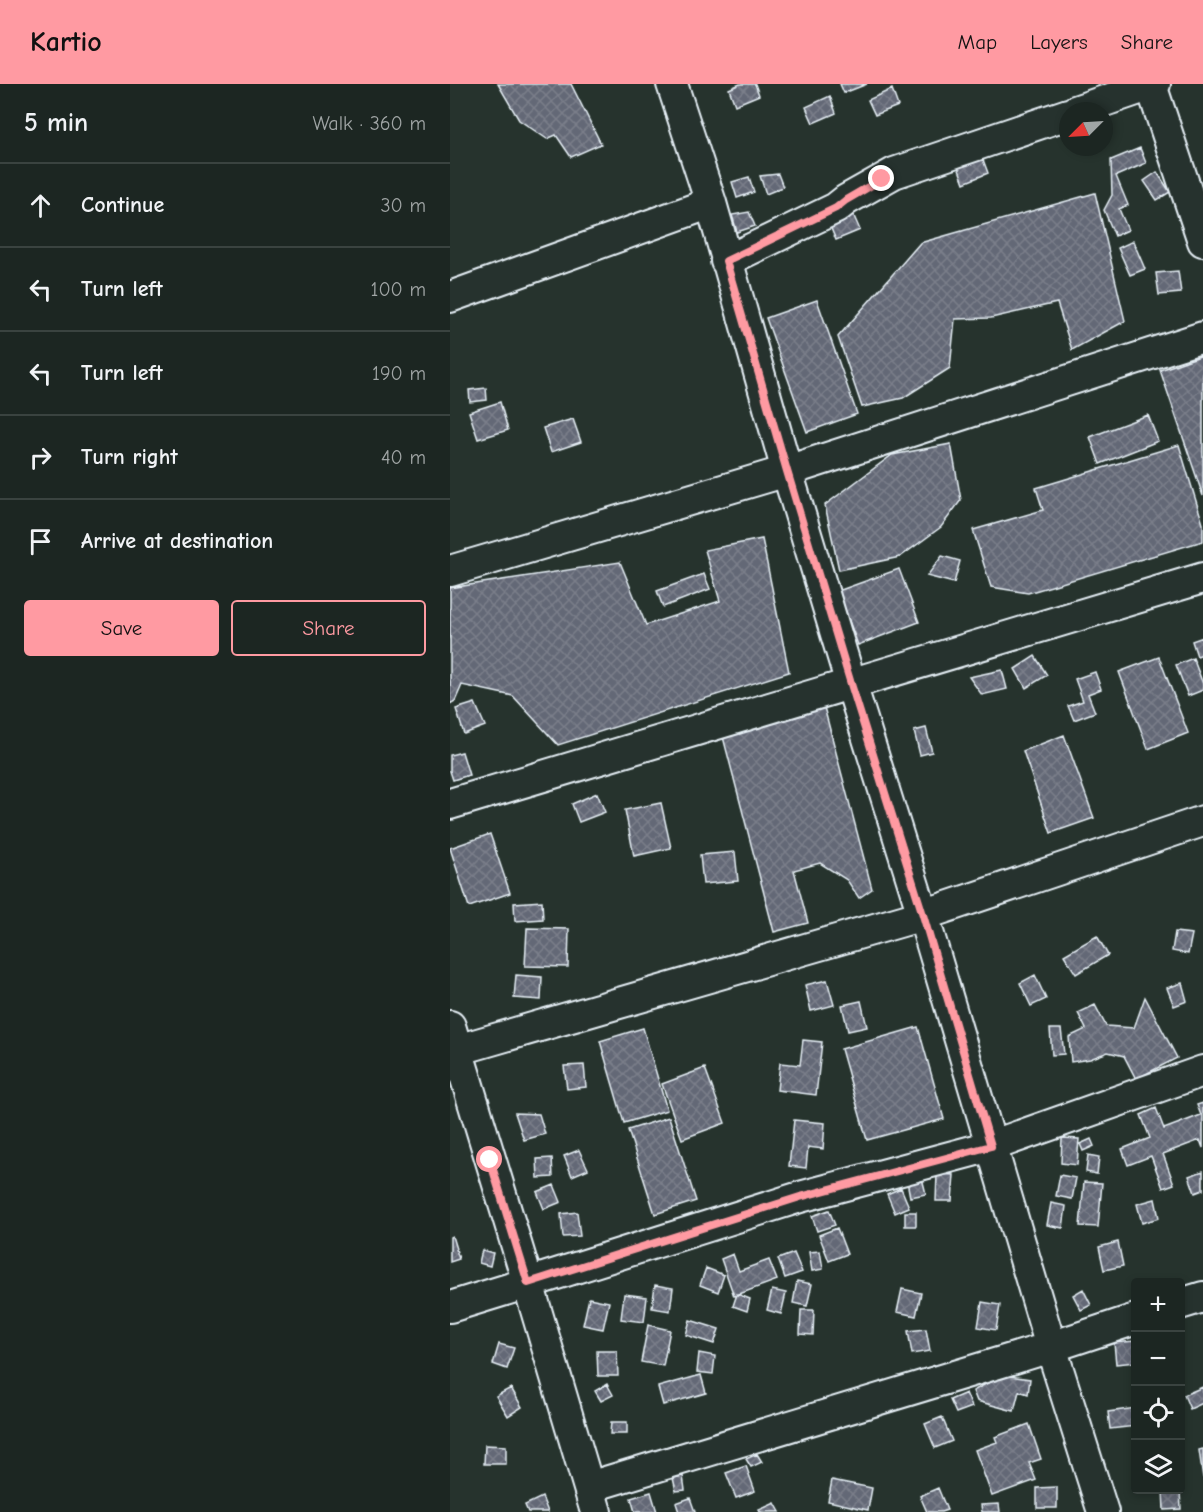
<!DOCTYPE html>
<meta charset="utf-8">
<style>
:root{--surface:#1c2622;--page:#29322f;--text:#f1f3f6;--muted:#a0a5a5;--line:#3a4340;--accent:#ff9aa2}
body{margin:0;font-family:"Comic Neue",sans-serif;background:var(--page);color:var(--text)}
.controls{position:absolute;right:18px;bottom:18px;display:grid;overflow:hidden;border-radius:6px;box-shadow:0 3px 9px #0003}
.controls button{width:54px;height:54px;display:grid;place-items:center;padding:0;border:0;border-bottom:2px solid var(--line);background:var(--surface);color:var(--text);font:30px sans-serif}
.compass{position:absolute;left:609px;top:18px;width:54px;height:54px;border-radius:50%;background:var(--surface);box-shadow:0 3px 9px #0003;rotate:246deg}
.stop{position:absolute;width:18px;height:18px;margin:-14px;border:4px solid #ff9aa2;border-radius:50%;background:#fff}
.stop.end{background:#ff9aa2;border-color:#fff;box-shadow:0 2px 6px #0008}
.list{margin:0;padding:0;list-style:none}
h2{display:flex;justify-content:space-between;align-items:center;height:78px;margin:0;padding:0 24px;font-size:26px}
h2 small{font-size:20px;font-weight:400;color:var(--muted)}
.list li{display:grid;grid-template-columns:39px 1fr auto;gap:18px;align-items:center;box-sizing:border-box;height:84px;padding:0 24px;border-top:2px solid var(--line)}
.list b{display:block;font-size:22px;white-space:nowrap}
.list em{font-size:20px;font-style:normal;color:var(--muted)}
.actions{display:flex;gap:12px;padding:18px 24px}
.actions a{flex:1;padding:14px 0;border:2px solid var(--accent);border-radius:6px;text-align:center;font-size:21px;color:var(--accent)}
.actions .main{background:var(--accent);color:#111}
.icon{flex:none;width:33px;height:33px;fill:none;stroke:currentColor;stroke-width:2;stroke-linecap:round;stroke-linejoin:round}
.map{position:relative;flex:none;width:753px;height:1428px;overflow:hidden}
header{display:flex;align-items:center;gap:36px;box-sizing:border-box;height:84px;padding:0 30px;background:var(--accent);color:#111}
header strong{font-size:28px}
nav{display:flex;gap:33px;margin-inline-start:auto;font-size:21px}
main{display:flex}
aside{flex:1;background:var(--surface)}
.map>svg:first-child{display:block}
.building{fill:url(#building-cross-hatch);stroke:#e8f1f8;stroke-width:1.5}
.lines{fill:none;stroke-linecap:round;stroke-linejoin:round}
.street-casing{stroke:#e8f1f8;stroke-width:34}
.street{stroke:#26332d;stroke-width:30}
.route{stroke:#ff9aa2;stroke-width:8}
</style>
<header>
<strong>Kartio</strong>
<nav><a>Map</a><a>Layers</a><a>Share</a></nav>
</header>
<main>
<aside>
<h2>5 min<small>Walk · 360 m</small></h2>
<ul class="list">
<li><svg class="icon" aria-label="ahead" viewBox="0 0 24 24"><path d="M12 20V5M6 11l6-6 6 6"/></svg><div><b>Continue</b></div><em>30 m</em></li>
<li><svg class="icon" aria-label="left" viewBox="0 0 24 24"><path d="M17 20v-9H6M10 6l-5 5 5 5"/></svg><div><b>Turn left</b></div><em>100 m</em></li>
<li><svg class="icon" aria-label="left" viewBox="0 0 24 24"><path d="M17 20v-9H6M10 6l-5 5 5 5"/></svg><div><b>Turn left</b></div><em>190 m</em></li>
<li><svg class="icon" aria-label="right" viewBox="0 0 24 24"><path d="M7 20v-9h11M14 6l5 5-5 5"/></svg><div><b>Turn right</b></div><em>40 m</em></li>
<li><svg class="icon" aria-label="arrive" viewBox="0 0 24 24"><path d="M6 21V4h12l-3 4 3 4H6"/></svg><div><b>Arrive at destination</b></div></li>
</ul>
<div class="actions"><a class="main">Save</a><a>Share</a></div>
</aside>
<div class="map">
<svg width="753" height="1428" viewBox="0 0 753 1428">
<defs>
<pattern id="building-cross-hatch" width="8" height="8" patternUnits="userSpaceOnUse" patternTransform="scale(1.5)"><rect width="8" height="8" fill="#646876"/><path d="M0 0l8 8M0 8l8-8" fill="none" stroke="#7a7e8a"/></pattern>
</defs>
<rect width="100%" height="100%" fill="#26332d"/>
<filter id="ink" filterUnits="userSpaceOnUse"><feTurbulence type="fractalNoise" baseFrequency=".0167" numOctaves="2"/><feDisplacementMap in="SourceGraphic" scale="12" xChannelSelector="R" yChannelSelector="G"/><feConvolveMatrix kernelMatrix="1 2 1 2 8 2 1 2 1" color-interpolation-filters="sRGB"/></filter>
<g filter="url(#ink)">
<path class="building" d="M48 0H121L151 60 121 73 106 51 97 55 69 36Z
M290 0H305L309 11 285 21 279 5Z
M390 0H417L394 9Z
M442 5 448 22 425 31 418 16Z
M380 12 386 29 363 39 356 23Z
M690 64 696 79 666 92 678 121 669 125 678 146 665 152 654 126 662 111 661 76Z
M532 73 538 89 514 99 508 83Z
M707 88 720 108 707 116 694 97Z
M328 90 333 103 316 110 310 92Z
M299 93 304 108 287 114 282 98Z
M645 109 675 237 622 266 607 219 541 234 505 235 500 284 453 314 412 323 388 253 470 159Z
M299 128 305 142 287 148 282 131Z
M403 130 410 146 386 156 379 140Z
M683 157 695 185 680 191 668 164Z
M728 187 731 209 709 211 706 189Z
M367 216 407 330 357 348 316 234Z
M753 271V412L710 286Z
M36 304 37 316 20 318 19 306Z
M50 318 58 346 28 355 19 328Z
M698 331 708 357 650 380 640 353Z
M123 335 131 358 101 368 93 344Z
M501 360 511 416 491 443 450 473 389 486 375 421 442 371Z
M729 361 753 440V457L578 509 541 503 523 446 593 426 586 404Z
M312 455 339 588 108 661 63 612 12 601 5 617 0 620V504L170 478 196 541 270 517 255 466Z
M492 472 510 477 504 499 477 492Z
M449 485 469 538 408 561 388 507Z
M254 490 260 505 213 523 207 507Z
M753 553V570L747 572 742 557Z
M585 572 597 591 576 604 565 585Z
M709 573 738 649 698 665 669 588Z
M743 574 753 600V606L738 612 726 581Z
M552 586 557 605 532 611 519 593Z
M645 588 651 605 638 610 645 628 624 636 618 622 633 617 625 595Z
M25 619 35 642 14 650 6 625Z
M374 623 422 805 409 814 397 796 370 779 344 786 358 839 324 848 272 649Z
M476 644 482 668 470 671 464 647Z
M614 651 644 734 601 749 573 667Z
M12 668 19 691 3 696 0 687V671Z
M147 709 155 728 129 738 122 720Z
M211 719 221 764 184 772 175 726Z
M40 750 60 809 19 823 0 764Z
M285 768 288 797 253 800 250 771Z
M92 817 93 835 65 837 64 819Z
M77 844 119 845 118 883 75 882Z
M725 848 742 850 738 870 722 867Z
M647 852 658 871 626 890 614 871Z
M66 891 92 893 91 916 64 914Z
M585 891 596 915 581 922 570 899Z
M377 896 384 921 361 927 355 901Z
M732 899 737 917 724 922 717 904Z
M695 913 727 974 686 995 674 972 658 968 640 975 621 978 619 953 636 945 628 929 645 921 656 942 684 944Z
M411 917 417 943 398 947 392 921Z
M468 943 494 1035 417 1056 391 965Z
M193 944 217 1026 174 1039 150 957Z
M600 945H611L614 970 602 971Z
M353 956 372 958 366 1011 327 1006 330 979 350 981Z
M134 981 136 1003 117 1005 114 982Z
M255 984 275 1039 232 1055 212 1000Z
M753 1019V1064L750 1056 713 1070 724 1100 713 1104 701 1072 678 1081 672 1065 700 1054 691 1031 706 1024 714 1045 751 1031 747 1021Z
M65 1029 89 1030 95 1050 74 1056Z
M219 1033 246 1117 205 1130 178 1046Z
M344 1036 375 1039 373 1065 358 1063 356 1084 339 1082Z
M612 1054 629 1055 627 1081 611 1079Z
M641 1055 644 1062 633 1067 630 1060Z
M129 1066 138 1085 122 1092 114 1072Z
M638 1071 649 1073 647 1090 636 1088Z
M102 1074 103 1093 88 1094 87 1075Z
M753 1087V1106L745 1109 739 1092Z
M487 1090 504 1091 502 1117H486Z
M610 1091 626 1094 622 1115 606 1112Z
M472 1094 476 1110 460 1113 457 1097Z
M634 1098 652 1099 648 1143 630 1142Z
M104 1101 111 1118 94 1125 87 1108Z
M451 1104 459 1123 445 1129 437 1110Z
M705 1115 709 1134 692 1139 687 1120Z
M601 1119 616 1122 613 1144 597 1141Z
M379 1126 385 1141 367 1147 362 1132Z
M127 1128 130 1152 113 1153 111 1130Z
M455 1128H466V1142H455Z
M387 1144 397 1170 379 1177 369 1151Z
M2 1152 9 1175 0 1178V1153Z
M668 1158 673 1182 654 1186 649 1163Z
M32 1166 43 1169 40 1182 29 1179Z
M370 1167 373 1185 362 1187 359 1168Z
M344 1169 352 1188 335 1194 328 1175Z
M283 1170 289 1187 319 1176 327 1196 284 1212 271 1175Z
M256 1184 274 1191 268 1208 250 1201Z
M347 1197 362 1200 357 1222 343 1219Z
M205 1201 223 1204 220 1227 202 1224Z
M452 1205 471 1209 466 1232 447 1228Z
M633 1205 641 1221 631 1226 623 1211Z
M322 1206 336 1209 331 1230 317 1226Z
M174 1210 197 1213 194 1238 171 1235Z
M287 1210 300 1215 297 1227 283 1222Z
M139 1214 159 1218 153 1245 133 1241Z
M532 1218 550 1221 546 1246 528 1243Z
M351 1226H364L363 1251 350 1250Z
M240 1236 269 1245 264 1260 236 1251Z
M198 1241 220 1246 213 1282 191 1278Z
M476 1245 480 1267 462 1270 458 1247Z
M685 1257 686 1278 666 1280 664 1259Z
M49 1260 64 1264 57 1285 43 1280Z
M147 1267H167L168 1292H148Z
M249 1269 265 1272 263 1290 247 1288Z
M251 1291 256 1309 213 1321 208 1303Z
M552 1291 580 1295 578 1310 569 1307 564 1327 527 1317 523 1307Z
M157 1300 163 1311 151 1317 145 1307Z
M753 1303V1319L740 1325 734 1311Z
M61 1304 72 1323 58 1332 46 1312Z
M516 1309 522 1323 506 1329 500 1316Z
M686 1324V1342L660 1345 658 1328Z
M492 1333 502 1357 485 1364 475 1340Z
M161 1338H177V1350H160Z
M579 1340 591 1375 579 1379 586 1396 542 1412 525 1366 547 1358 545 1353Z
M35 1361 56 1362V1380H34Z
M753 1365V1394L749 1366Z
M307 1370 312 1378 301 1383 296 1375Z
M296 1382 305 1407 286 1414 276 1389Z
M233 1392 235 1406 226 1407 223 1394Z
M382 1396 422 1404 418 1426 378 1417Z
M607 1403V1424H587V1404Z
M488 1404 497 1426 491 1428H477L470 1412Z
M713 1406H730L731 1425 714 1426Z
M201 1408 207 1428H185L181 1414Z
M92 1413 98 1428H78L75 1421Z
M240 1414 245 1428H229L226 1419Z
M325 1419 330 1428H310L309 1426Z
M549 1420 550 1428H532L531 1421Z"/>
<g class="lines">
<defs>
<path id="street" d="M222 0 261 119 337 387 401 600 473 831 601 1263 653 1428
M705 0 701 1 753 157
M625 27 701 1
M276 177 386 124 396 116 444 89 618 30
M0 213 261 119
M0 487 337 387 753 253
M0 720 753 494
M0 942 78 1199 0 1223
M0 968 473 831 753 737
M730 1220 753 1213
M139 1403 601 1263 686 1235
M146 1428 78 1199 350 1113 541 1062 753 987"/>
</defs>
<use href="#street" class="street-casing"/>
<use href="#street" class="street"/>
</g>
</g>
<g class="lines" filter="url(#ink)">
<path class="route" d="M40 1076 78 1199 350 1113 541 1062 473 831 401 600 337 387 276 177 386 124 396 116 432 95"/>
</g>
</svg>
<div class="controls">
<button>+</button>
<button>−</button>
<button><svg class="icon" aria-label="locate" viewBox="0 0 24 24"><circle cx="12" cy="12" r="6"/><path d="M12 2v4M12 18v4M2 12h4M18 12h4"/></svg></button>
<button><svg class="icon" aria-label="layers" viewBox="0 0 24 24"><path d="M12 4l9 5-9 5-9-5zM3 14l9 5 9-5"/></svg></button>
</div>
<svg class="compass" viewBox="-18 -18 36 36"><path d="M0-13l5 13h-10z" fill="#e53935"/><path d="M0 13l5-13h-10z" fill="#a0a5a5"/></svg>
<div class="stop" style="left:40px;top:1076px"></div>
<div class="stop end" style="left:432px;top:95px"></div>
</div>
</main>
